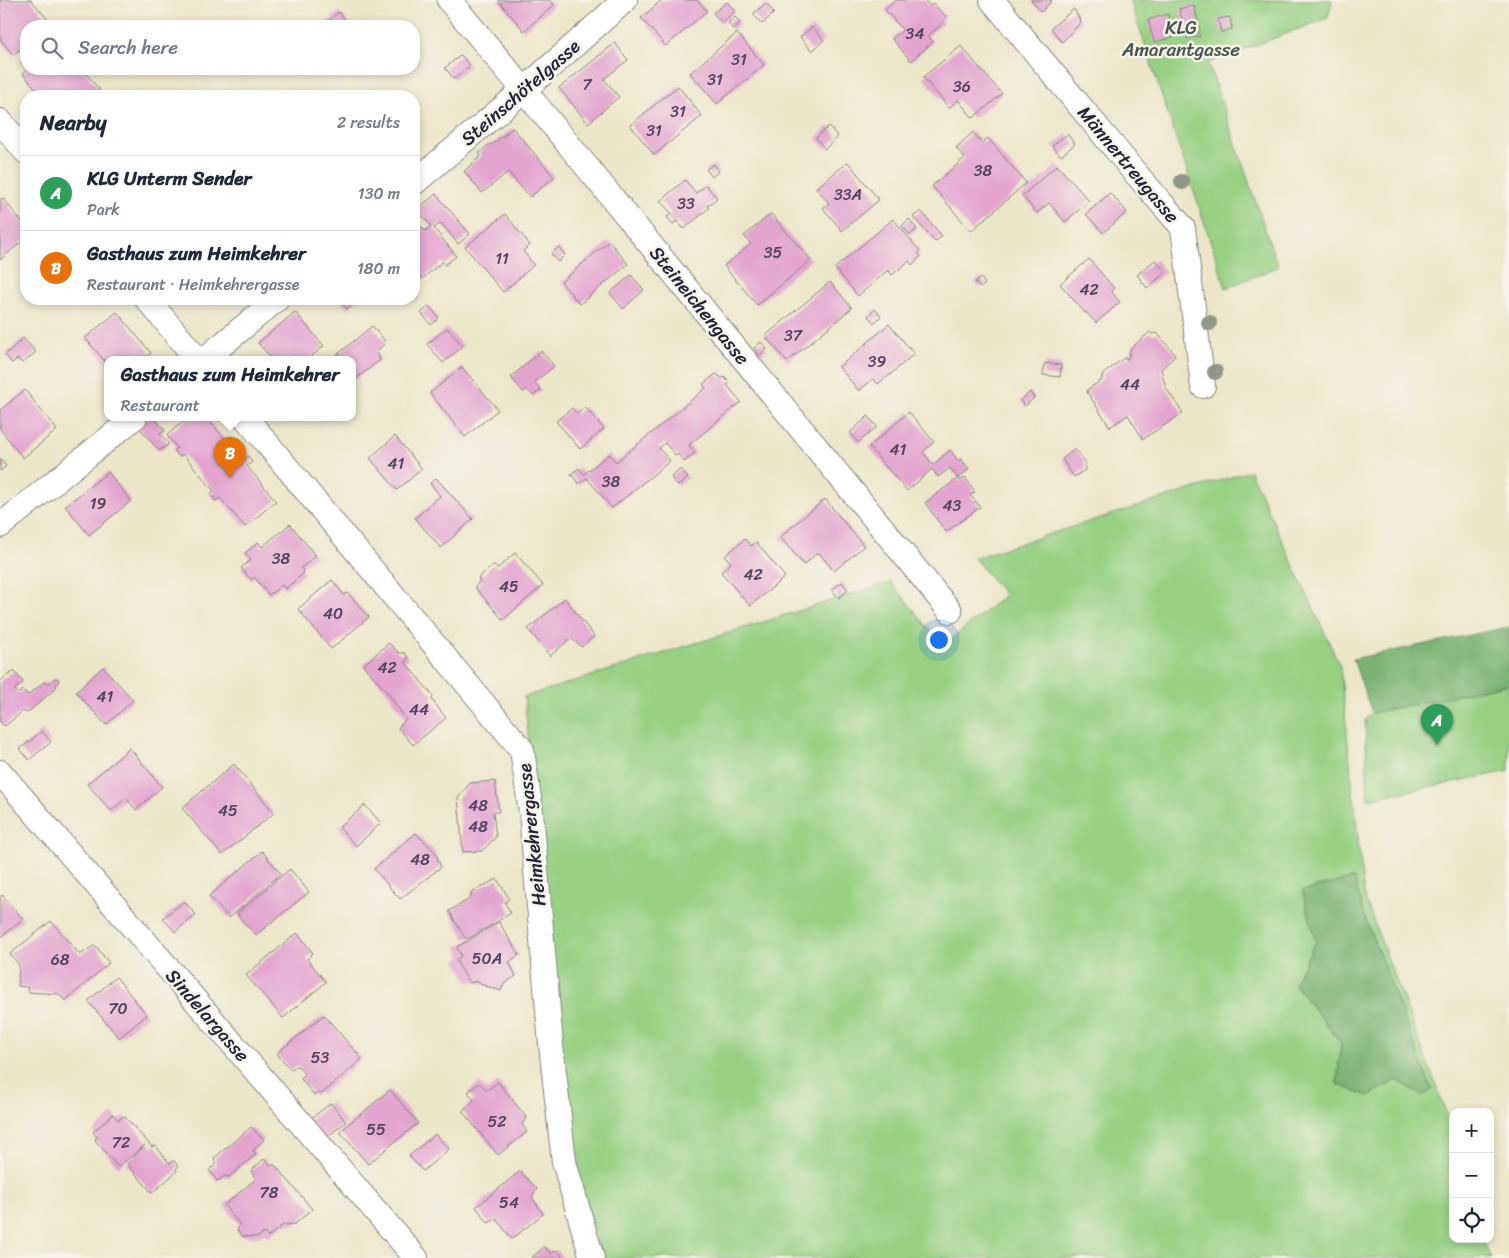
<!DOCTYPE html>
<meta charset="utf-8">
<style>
:root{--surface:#fff;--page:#f6f6f7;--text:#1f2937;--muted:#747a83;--line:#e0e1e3;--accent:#c8321e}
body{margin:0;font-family:Sriracha,sans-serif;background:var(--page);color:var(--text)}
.controls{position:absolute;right:15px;bottom:15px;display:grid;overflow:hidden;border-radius:10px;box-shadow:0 2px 8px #0003}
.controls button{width:45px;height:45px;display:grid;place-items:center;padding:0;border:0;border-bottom:1px solid var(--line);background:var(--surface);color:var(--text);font:25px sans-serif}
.you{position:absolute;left:938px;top:639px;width:18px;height:18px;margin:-12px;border:4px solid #fff;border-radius:50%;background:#1a73e8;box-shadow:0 0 0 8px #1a73e833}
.badge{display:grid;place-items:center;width:32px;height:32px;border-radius:50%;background:var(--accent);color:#fff;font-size:16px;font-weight:700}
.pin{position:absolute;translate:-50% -41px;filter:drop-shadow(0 1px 2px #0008)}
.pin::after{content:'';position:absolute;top:26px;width:18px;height:15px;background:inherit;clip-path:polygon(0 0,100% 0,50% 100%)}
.popup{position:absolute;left:104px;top:356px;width:252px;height:65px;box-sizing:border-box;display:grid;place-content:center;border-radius:10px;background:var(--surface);filter:drop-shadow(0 1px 4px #0005);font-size:16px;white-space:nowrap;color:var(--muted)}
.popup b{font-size:19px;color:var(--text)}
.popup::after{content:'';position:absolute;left:50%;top:100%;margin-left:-10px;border:10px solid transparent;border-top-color:var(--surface)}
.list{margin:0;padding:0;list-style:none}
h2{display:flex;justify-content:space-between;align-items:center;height:65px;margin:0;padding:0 20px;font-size:21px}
h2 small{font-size:16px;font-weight:400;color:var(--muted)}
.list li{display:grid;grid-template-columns:32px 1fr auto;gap:15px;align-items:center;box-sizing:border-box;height:75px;padding:0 20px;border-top:1px solid var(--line)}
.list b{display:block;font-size:19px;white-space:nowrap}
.list p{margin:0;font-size:16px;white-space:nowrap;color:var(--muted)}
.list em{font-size:16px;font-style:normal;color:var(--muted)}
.icon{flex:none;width:28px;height:28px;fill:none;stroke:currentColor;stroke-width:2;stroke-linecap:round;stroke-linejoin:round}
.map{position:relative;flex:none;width:1509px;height:1258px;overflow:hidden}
.search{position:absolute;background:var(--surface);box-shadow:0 2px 8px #0003;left:20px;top:20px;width:400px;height:55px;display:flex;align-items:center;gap:12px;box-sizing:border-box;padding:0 18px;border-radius:20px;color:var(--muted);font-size:19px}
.panel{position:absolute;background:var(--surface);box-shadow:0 2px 8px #0003;left:20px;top:90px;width:400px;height:215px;border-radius:20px}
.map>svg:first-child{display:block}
.green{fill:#97d083;stroke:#5c795f;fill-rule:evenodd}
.forest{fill:#79b271;stroke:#4e6a56}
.building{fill:#e3a5d0}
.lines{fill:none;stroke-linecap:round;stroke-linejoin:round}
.street-casing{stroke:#878482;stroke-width:26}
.street{stroke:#fff;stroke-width:24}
.tree{fill:#909787}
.labels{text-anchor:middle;stroke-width:5;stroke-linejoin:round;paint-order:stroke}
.number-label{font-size:16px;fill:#524360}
.park-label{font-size:19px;fill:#455651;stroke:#f7f3e8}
.street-label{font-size:19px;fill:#22223b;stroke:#f7f3e8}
</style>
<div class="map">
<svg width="1509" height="1258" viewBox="0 0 1509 1258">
<rect width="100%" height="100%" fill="#f7f3e8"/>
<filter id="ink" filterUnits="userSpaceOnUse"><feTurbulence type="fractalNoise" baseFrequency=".02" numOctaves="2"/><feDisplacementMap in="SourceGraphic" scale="10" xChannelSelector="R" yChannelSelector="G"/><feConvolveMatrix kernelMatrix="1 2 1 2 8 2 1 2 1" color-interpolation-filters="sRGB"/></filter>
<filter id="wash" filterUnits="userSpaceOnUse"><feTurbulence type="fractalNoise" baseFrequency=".0096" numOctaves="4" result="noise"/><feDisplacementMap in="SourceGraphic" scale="20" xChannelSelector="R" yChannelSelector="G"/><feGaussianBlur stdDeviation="1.12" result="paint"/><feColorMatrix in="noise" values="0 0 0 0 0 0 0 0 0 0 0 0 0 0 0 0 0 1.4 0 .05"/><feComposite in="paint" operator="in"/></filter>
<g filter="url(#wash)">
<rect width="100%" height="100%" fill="#ece6c9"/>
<path class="green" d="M1130 0H1332L1328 18 1208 63 1278 267 1226 288Z
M1250 471 1340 666 1364 896 1449 1120 1453 1135V1239H1483L1491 1258H602L573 1161 524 697 891 582 943 646 1005 595 974 558ZM1354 878 1363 912 1431 1090 1422 1096 1397 1079 1368 1096 1337 1084 1341 1043 1294 984 1316 941Z
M1509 684V771L1368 799 1365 719 1372 713Z"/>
<path class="forest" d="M1509 627V684L1372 713 1353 659Z
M1354 878 1363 912 1432 1090 1422 1096 1397 1080 1368 1096 1337 1084 1341 1043 1294 984 1316 941 1302 891Z"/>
<g id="blocks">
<path class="building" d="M0 0H31L51 23 47 26H26V48L23 47 13 55 0 39Z
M498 0H549L554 5 524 31Z
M662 0H697L707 11 666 46 641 18Z
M896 0H924L930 6 933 3 946 17 942 21 943 23 928 36 933 42 911 61 892 39 903 30 885 10Z
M1031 0H1052L1041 12Z
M727 2 735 11 722 23 713 13Z
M766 3 774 13 762 24 753 14Z
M1194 5 1200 31 1198 32 1200 36 1187 39 1186 35 1182 36 1181 31 1185 30 1179 9Z
M1074 9 1081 22 1062 42 1051 28Z
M339 12 351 26H322Z
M1168 14 1174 37 1154 42 1148 20Z
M735 17 740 23 733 29 728 23Z
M1230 17 1232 29 1221 32 1218 19Z
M812 27 824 40 812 51 800 37Z
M737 33 764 65 717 104 690 73Z
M615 43 628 60 604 79 619 97 588 123 559 88Z
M961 46 1002 94 973 118 958 100 949 108 923 77Z
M461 55 470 66 454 79 445 68Z
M26 57V68L21 62Z
M27 69H82L100 90 92 96H42L23 74Z
M678 86 702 116 654 155 630 125Z
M829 126 838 137 825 149 816 138Z
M513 128 554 177 530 197 508 172 482 193 464 171 481 156 479 153 490 144 491 145Z
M973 132 982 143 988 138 1026 183 971 231 932 186 965 158 956 148Z
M1067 134 1075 144 1061 156 1052 146Z
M848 162 879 200 842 231 823 208 829 203 816 188Z
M714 164 719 171 712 177 706 169Z
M1057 165 1089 201 1065 222 1049 203 1037 213 1022 196Z
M685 180 696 193 706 185 717 198 707 206 709 208 684 229 677 221 673 224 667 217 672 214 660 201Z
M1110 193 1127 212 1103 233 1086 214Z
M436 194 470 234 458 244 441 223 434 228 456 256 445 265 442 262 422 279 414 269V224L419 230 422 227 425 231 431 226 417 209Z
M3 198 26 227V238L0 260V200Z
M921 211 942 236 935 242 913 217Z
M505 214 530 245 523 251 534 265 503 292 465 247Z
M771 214 811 260 757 305 724 266 751 244 744 236Z
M893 219 920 251 918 253 921 256 912 265 909 261 892 275 888 270 858 296 835 268Z
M909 219 917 229 910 235 902 226Z
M609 241 628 264 580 304 561 282Z
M559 247 565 255 558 262 551 254Z
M1089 259 1114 288 1111 291 1120 302 1096 323 1086 312 1085 313 1060 284Z
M1155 260 1166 272 1147 288 1137 275Z
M631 275 644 290 623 309 610 293Z
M981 278 985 284 980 288 975 282Z
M830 282 852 308 787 362 765 336Z
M414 290 419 296 411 303 408 299H414Z
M204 299H215L208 304Z
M338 299H359L347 309Z
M429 306 439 318 431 325 421 313Z
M875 309 881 316 874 323 868 316Z
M117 312 151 353 144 359H108V365L85 338Z
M295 312 324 346 308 359H272L258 343Z
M889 324 914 354 885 379V378L878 384 873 379 859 391 839 367Z
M372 326 386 342 377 351 380 360 352 382V359H332Z
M447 328 463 346 443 363 427 344Z
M1150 332 1152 334 1155 333H1157L1175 354 1173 358 1161 369 1166 388 1183 413 1143 439 1128 415 1110 427 1087 392 1088 389 1102 380V375L1124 358 1128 359 1131 348Z
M23 338 36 352 23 363 17 359 12 363 5 355Z
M761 342 767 349 760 355 754 348Z
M541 351 554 366 535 382 541 390 533 396 527 389 523 392 511 377Z
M1045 363 1061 365 1060 377 1043 375Z
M462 367 498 410 465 437 430 393Z
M716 374 722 378 724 377 730 383 727 385 741 402 689 445 695 453 684 462 678 454 676 456 665 443 659 448 670 461 612 508 587 478 579 484 571 474 579 468 584 474 609 454 616 462 706 388 703 384Z
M25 390 57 430 23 458 0 429V410Z
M1030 392 1034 398 1025 406 1020 401Z
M585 407 604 429 580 449 556 421 572 408 577 414Z
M909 412 934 442 923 452 933 465 950 450 958 461 961 459 969 469 958 478 950 468 938 477 932 469 907 491 869 447Z
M868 416 877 427 858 443 850 433Z
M150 417H153L165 430 160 434 169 444 159 451 138 426Z
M189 417H206L243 460 248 456 252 462 247 466 276 501 245 527 220 498 216 501 210 494 214 491 183 454 179 457 174 450 177 448 167 435Z
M395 436 422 469 397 490 370 458Z
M1075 449 1085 461V470L1074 477 1062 459Z
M0 459 6 466 0 471Z
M681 469 688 478 678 486 671 477Z
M108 472 131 501 89 535 65 506Z
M965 477 975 492 970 495 980 507 946 532 925 503 958 478 960 481Z
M436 478 473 519 441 548 415 518 440 496 430 483Z
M825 499 864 546 834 571 818 552 804 565 780 537Z
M290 524 316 556 301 568 304 573 285 589 282 585 269 595 254 577 251 580 241 568 251 560 245 553 258 542 262 547Z
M745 539 751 546 756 542 785 577 750 606 721 572 731 563 725 556Z
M515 553 543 585 503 620 475 587 480 581 478 578 493 565 498 568Z
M332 580 344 595 348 593 369 617 331 649 298 609Z
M842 582 848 590 839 598 832 590Z
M565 598 594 636 582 647 571 638 550 656 528 629Z
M389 643 399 653H405L408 658 405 662 433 696 432 700 446 718 413 745 398 728 406 719 387 692 363 665Z
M103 667 133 700 106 725 76 692Z
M14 671 23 682 16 688 15 691 19 693 23 690 28 695 44 682 48 684 55 678 58 679 59 681 56 685V688L27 713 23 711 5 726 0 722V681Z
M42 731 51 742 29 760 20 749Z
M130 748 162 787 136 810 127 799H125L111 811 87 784Z
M234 764 274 813 222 855 182 808Z
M495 781 499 812H493L496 837 482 851 463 852 458 798 470 783Z
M365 805 381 823 356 846 339 827Z
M416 833 435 852 441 867 400 899 374 869Z
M262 851 281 874 229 918 209 896Z
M290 869 309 892 256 935 246 925 237 914Z
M497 879 509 898 505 903 511 913 469 938H465L449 911 471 898V892Z
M2 895 23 919 1 937 0 935V897Z
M184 901 196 915 175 932 163 918Z
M51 921 80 955 95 945 109 963 65 1001 59 994 28 992 27 987 18 986 19 965 10 954Z
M499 922 519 955 509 962 516 976 504 984 501 991 480 984 477 981 469 983 456 960 461 956 457 947Z
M297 933 313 953 307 959 326 982 283 1018 246 975Z
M116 977 147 1015 119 1038 88 1001Z
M324 1015 362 1059 322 1094 319 1093 314 1095 301 1079 304 1074 299 1067 296 1066 291 1070 278 1055V1052Z
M498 1082 527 1118 522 1124 527 1132 498 1155 462 1111 474 1100 468 1092 479 1083 487 1090Z
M390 1090 418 1123 368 1164 340 1132 345 1127Z
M331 1103 346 1122 323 1140 308 1121Z
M113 1114 118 1120 124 1116 152 1147 155 1145 169 1163 174 1161 178 1166 176 1169V1172L152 1193 127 1164 145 1145 118 1167 95 1140 97 1137 93 1132Z
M251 1127 264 1140 253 1150 256 1154 229 1177 225 1176 217 1181 209 1170 216 1165 214 1158Z
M435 1134 449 1149 423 1171 409 1156Z
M264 1159 271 1165H275L312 1209 295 1224 283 1225 268 1237 264 1233 258 1237 242 1236 237 1230 240 1225 224 1205 256 1179 251 1171Z
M520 1171 537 1189 532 1197 543 1214 512 1239 496 1219 488 1223 476 1207Z
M544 1247 551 1253 557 1250 562 1256 560 1258H531Z"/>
</g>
</g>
<g filter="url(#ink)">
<use href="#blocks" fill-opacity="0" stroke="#878482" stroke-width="1"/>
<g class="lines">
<defs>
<path id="street" d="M449 0 524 90 950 611
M992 0 1132 169 1183 228 1203 386
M0 121 26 152
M414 183 524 90 625 0
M147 299 197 359
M205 359 277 299
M245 417 522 750 531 812 551 1045 564 1162 592 1258
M0 526 135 417
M0 772 416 1258"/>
</defs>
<use href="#street" class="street-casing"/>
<use href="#street" class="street"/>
</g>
<g class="tree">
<circle cx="1182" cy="182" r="8"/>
<circle cx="1209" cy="323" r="8"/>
<circle cx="1215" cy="372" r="8"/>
</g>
</g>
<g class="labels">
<g class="number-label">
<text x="915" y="39">34</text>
<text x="739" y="65">31</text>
<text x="715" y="85">31</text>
<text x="587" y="90">7</text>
<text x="962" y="92">36</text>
<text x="678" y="117">31</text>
<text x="654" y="136">31</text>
<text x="983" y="176">38</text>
<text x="848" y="200">33A</text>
<text x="686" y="209">33</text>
<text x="773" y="258">35</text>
<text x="502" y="264">11</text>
<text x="1089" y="295">42</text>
<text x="793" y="341">37</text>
<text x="877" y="367">39</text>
<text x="1130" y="390">44</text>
<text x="898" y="455">41</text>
<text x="396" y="469">41</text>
<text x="611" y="487">38</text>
<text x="98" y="509">19</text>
<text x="952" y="511">43</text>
<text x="281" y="564">38</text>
<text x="753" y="580">42</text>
<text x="509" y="592">45</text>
<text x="333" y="619">40</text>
<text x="387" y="673">42</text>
<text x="105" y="702">41</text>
<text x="419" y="715">44</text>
<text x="478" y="811">48</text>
<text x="228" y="816">45</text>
<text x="478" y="832">48</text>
<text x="420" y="865">48</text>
<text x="487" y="964">50A</text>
<text x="60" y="965">68</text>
<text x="118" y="1014">70</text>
<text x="320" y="1063">53</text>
<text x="497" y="1127">52</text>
<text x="376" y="1135">55</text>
<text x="121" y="1148">72</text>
<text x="269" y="1198">78</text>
<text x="509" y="1208">54</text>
</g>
<g class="park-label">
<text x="1181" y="34">KLG<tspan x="1181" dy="22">Amarantgasse</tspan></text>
</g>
<g class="street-label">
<text transform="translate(520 92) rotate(-41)" y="7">Steinschötelgasse</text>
<text transform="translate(1129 164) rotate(50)" y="7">Männertreugasse</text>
<text transform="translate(700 305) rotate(51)" y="7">Steineichengasse</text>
<text transform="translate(531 835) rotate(-96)" y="7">Heimkehrergasse</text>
<text transform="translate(208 1015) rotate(49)" y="7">Sindelargasse</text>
</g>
</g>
</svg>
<div class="controls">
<button>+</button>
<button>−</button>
<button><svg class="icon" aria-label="locate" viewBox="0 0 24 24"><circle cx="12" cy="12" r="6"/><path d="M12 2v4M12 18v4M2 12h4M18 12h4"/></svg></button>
</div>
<div class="you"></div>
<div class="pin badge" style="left:1437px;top:745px;background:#2e9e5b">A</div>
<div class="pin badge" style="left:230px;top:478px;background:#e8710a">B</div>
<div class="popup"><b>Gasthaus zum Heimkehrer</b>Restaurant</div>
<div class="search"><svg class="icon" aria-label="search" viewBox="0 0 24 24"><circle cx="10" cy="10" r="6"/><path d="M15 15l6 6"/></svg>Search here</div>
<section class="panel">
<h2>Nearby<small>2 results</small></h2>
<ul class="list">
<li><span class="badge" style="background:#2e9e5b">A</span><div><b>KLG Unterm Sender</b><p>Park</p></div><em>130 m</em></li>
<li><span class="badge" style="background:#e8710a">B</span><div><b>Gasthaus zum Heimkehrer</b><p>Restaurant · Heimkehrergasse</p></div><em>180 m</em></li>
</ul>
</section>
</div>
